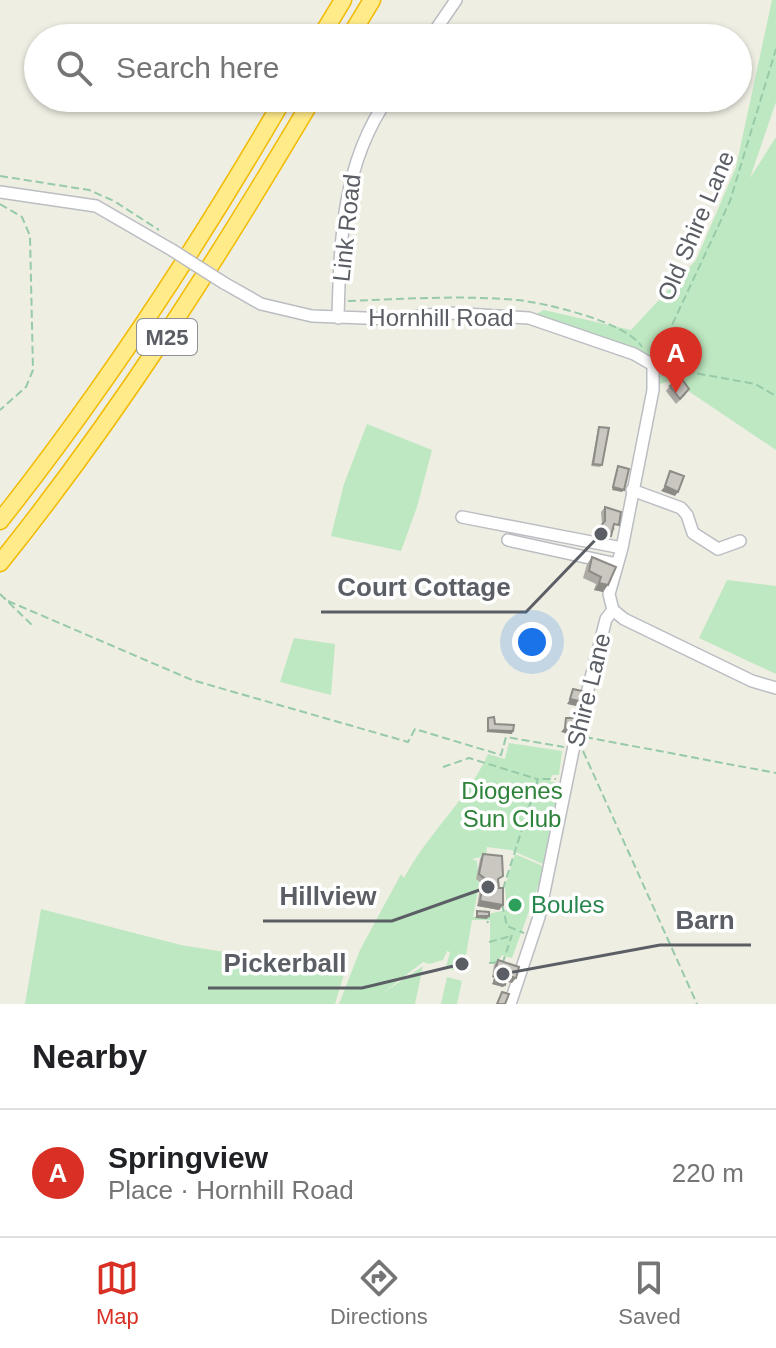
<!DOCTYPE html>
<meta charset="utf-8">
<style>
:root{--surface:#fff;--page:#f6f6f6;--text:#202124;--muted:#757577;--line:#e0e0e0;--accent:#d93025}
body{margin:0;font-family:Arial,sans-serif;background:var(--page);color:var(--text)}
.you{position:absolute;left:532px;top:642px;width:28px;height:28px;margin:-20px;border:6px solid #fff;border-radius:50%;background:#1a73e8;box-shadow:0 0 0 12px #1a73e833}
.badge{display:grid;place-items:center;width:52px;height:52px;border-radius:50%;background:var(--accent);color:#fff;font-size:26px;font-weight:700}
.pin{position:absolute;translate:-50% -66px;filter:drop-shadow(0 2px 4px #0008)}
.pin::after{content:'';position:absolute;top:42px;width:28px;height:24px;background:inherit;clip-path:polygon(0 0,100% 0,50% 100%)}
.list{margin:0;padding:0;list-style:none}
h2{display:flex;justify-content:space-between;align-items:center;height:104px;margin:0;padding:0 32px;font-size:34px}
h2 small{font-size:26px;font-weight:400;color:var(--muted)}
.list li{display:grid;grid-template-columns:52px 1fr auto;gap:24px;align-items:center;box-sizing:border-box;height:128px;padding:0 32px;border-top:2px solid var(--line)}
.list b{display:block;font-size:30px;white-space:nowrap}
.list p{margin:0;font-size:26px;white-space:nowrap;color:var(--muted)}
.list em{font-size:26px;font-style:normal;color:var(--muted)}
.icon{flex:none;width:44px;height:44px;fill:none;stroke:currentColor;stroke-width:2;stroke-linecap:round;stroke-linejoin:round}
.map{position:relative;flex:none;width:776px;height:1004px;overflow:hidden}
.search{position:absolute;background:var(--surface);box-shadow:0 2px 6px #0004;left:24px;right:24px;top:24px;height:88px;display:flex;align-items:center;gap:20px;box-sizing:border-box;padding:0 28px;border-radius:44px;color:var(--muted);font-size:30px}
.sheet{height:232px;background:var(--surface)}
nav{display:flex;justify-content:space-around;align-items:center;box-sizing:border-box;height:112px;border-top:2px solid var(--line);background:var(--surface);font-size:22px;color:var(--muted)}
nav a{display:grid;justify-items:center;gap:4px}
nav .on{color:var(--accent)}
.map>svg:first-child{display:block}
.green{fill:#bee8c1}
.lines{fill:none;stroke-linecap:round;stroke-linejoin:round}
.minor-casing{stroke:#bbbdc3;stroke-width:14}
.highway-casing{stroke:#f2ba00;stroke-width:19}
.path{stroke:#96caa9;stroke-width:2;stroke-dasharray:8 4;stroke-linecap:butt}
.minor{stroke:#fff;stroke-width:11}
.highway{stroke:#ffeb8a;stroke-width:16}
.minor-bridge-casing{stroke:#bbbdc3;stroke-width:14;stroke-linecap:butt}
.minor-bridge{stroke:#fff;stroke-width:11}
.wall{fill:#aeaba5}
.shaded-wall{fill:#8d8b86}
.building{fill:#cac7c0;stroke:#8d8b86;stroke-width:2}
.leisure-dot{fill:#2e9e5b;stroke:#fff;stroke-width:3}
.labels{text-anchor:middle;stroke-width:7;stroke-linejoin:round;paint-order:stroke}
.shield{fill:#fff;stroke:#8c8f93;stroke-width:2}
.shield-label{font-size:22px;font-weight:bold;fill:#5b5f65}
.street-label{font-size:24px;fill:#5b5f65;stroke:#fff}
.park-label{font-size:24px;fill:#2e8239;stroke:#fff}
.leisure-label{font-size:24px;fill:#27864d;stroke:#fff;text-anchor:start}
.leader{fill:none;stroke:#5b5f65;stroke-width:3}
.callout-dot{fill:#5b5f65;stroke:#fff;stroke-width:3}
.callout-label{font-size:26px;text-anchor:middle;font-weight:bold;fill:#5b5f65;stroke:#fff;stroke-width:7;stroke-linejoin:round;paint-order:stroke}
</style>
<div class="map">
<svg width="776" height="1004" viewBox="0 0 776 1004">
<rect width="100%" height="100%" fill="#efeee3"/>
<path class="green" d="M772 0H776V102L750 178 776 137V450L672 380 660 384 657 362 542 319 536 314 544 310 631 330 696 260 736 167Z
M367 424 432 450 417 507 401 551 331 536 344 484Z
M727 580 776 586V674L699 638Z
M294 638 335 644 331 695 280 682Z
M509 743 562 751 559 775H552L550 781 557 783V808L545 865 511 850 487 847 486 856 472 859 477 861 479 885 473 917 507 910 505 887 515 854 545 867 512 958 502 955 497 963 490 962V920H472L466 955 458 954 454 970 446 967 450 952 447 951 443 960 429 964 423 962 383 993 423 966 415 1004H339L360 950 401 874 404 878C428 833 468 799 488 754L505 759Z
M41 909 181 945 345 971 335 1004H25Z
M447 977 462 981 457 1004H441Z"/>
<g class="lines">
<defs>
<path id="minor" d="M430 38 456 0
M0 192 96 206 172 250
M224 283 261 304 312 316 391 319 448 313 529 318 634 354 653 365V390L622 548 609 594 613 610
M338 318C340 240 342 164 388 98
M632 490 681 508 687 515 693 533 718 549 740 541
M462 517 622 548
M508 540 617 564
M613 610 624 619 752 681 776 688
M510 1004 539 917 576 736 606 619 613 610"/>
<path id="highway" d="M320 38 343 0
M349 38 372 0
M0 521C106 387 198 246 284 98
M0 563C118 416 217 260 313 98"/>
</defs>
<use href="#minor" class="minor-casing"/>
<use href="#highway" class="highway-casing"/>
<path class="path" d="M0 176 89 190 114 201 159 230
M0 204 22 217 30 236 33 370 26 387 0 410
M348 301C403 299 462 295 517 300 546 303 627 322 642 347
M657 357 730 201 776 49
M662 367 755 384 776 396
M0 594 32 625
M8 601 192 680 408 742 415 729 501 755 506 737 564 747
M585 737 776 773
M583 751 697 1004
M443 767 469 758 537 779
M503 889 538 779H556
M502 904 507 926 524 933
M485 911 490 919 487 923
M489 942 511 936
M489 963 503 962 512 935"/>
<use href="#minor" class="minor"/>
<use href="#highway" class="highway"/>
<defs>
<path id="minor-bridge" d="M172 250 224 283"/>
</defs>
<use href="#minor-bridge" class="minor-bridge-casing"/>
<use href="#minor-bridge" class="minor-bridge"/>
</g>
<path class="wall" d="M670 386 686 394 676 404 666 391Z
M599 427 602 465 600 467 591 466 598 429Z
M605 507 615 530 612 529 607 541 592 538 602 525 601 512Z
M592 557 616 567 603 592 594 590 596 584 583 578 587 564Z
M483 854 498 882 503 905 499 910 477 906 481 883 476 879 480 859Z
M498 960 512 983 506 981 503 987 492 984 495 978 492 977 494 965Z"/>
<path class="shaded-wall" d="M665 486 678 492 675 496 661 491Z
M613 487 624 490 622 492 612 490Z
M595 533 611 536 607 541 592 538Z
M599 583 608 585 603 592 594 590Z
M570 699 579 701 576 706 567 704Z
M565 727 571 729 568 734 561 732Z
M488 730 513 731 512 734 486 732Z
M480 901 503 905 499 910 477 906Z
M477 916H489L487 919 475 918Z
M495 972 516 978 512 983 492 977Z
M494 982 505 985 503 987 492 984Z"/>
<path class="building" d="M681 378 689 389 680 399 670 386Z
M599 427 609 428 602 465 593 464Z
M618 466 629 469 624 490 613 487Z
M670 471 684 476 678 492 665 486Z
M605 507 621 512 619 525 614 524 611 536 595 533 605 521Z
M592 557 616 567 608 585 599 583 601 577 589 571Z
M573 689 582 691 579 701 570 699Z
M494 717 495 724 514 725 513 731 488 730V718Z
M566 718H575L571 729 565 727Z
M483 854 502 856 503 876 498 879 499 888H503V905L480 901 484 878 479 874Z
M477 911 489 912V916H477Z
M498 960 519 967 516 978 495 972Z
M495 977 506 980 505 985 494 982Z
M502 992 509 994 505 1004H497Z"/>
<circle class="leisure-dot" cx="515" cy="905" r="8"/>
<g class="labels">
<rect class="shield" x="137" y="319" width="60" height="36" rx="6"/>
<g class="shield-label">
<text x="167" y="345">M25</text>
</g>
<g class="street-label">
<text transform="translate(696 226) rotate(-67)" y="8">Old Shire Lane</text>
<text transform="translate(347 228) rotate(-84)" y="8">Link Road</text>
<text x="441" y="326">Hornhill Road</text>
<text transform="translate(589 690) rotate(-76)" y="8">Shire Lane</text>
</g>
<g class="park-label">
<text x="512" y="799">Diogenes<tspan x="512" dy="28">Sun Club</tspan></text>
</g>
<g class="leisure-label">
<text x="531" y="913">Boules</text>
</g>
</g>
<path class="leader" d="M601 534L526 612H321M488 887L392 921H263M503 974L660 945H751M462 964L362 988H208"/>
<g class="callout-dot">
<circle cx="601" cy="534" r="8"/>
<circle cx="488" cy="887" r="8"/>
<circle cx="503" cy="974" r="8"/>
<circle cx="462" cy="964" r="8"/>
</g>
<g class="callout-label">
<text x="424" y="596">Court Cottage</text>
<text x="328" y="905">Hillview</text>
<text x="705" y="929">Barn</text>
<text x="285" y="972">Pickerball</text>
</g>
</svg>
<div class="you"></div>
<div class="pin badge" style="left:676px;top:393px">A</div>
<div class="search"><svg class="icon" aria-label="search" viewBox="0 0 24 24"><circle cx="10" cy="10" r="6"/><path d="M15 15l6 6"/></svg>Search here</div>
</div>
<section class="sheet">
<h2>Nearby<small></small></h2>
<ul class="list">
<li><span class="badge">A</span><div><b>Springview</b><p>Place · Hornhill Road</p></div><em>220 m</em></li>
</ul>
</section>
<nav>
<a class="on"><svg class="icon" aria-label="map" viewBox="0 0 24 24"><path d="M3 6l6-2 6 2 6-2v14l-6 2-6-2-6 2zM9 4v14M15 6v14"/></svg>Map</a>
<a><svg class="icon" aria-label="directions" viewBox="0 0 24 24"><path d="M12 3l9 9-9 9-9-9zM9 14v-3h6M13 9l2 2-2 2"/></svg>Directions</a>
<a><svg class="icon" aria-label="saved" viewBox="0 0 24 24"><path d="M7 4h10v16l-5-4-5 4z"/></svg>Saved</a>
</nav>
